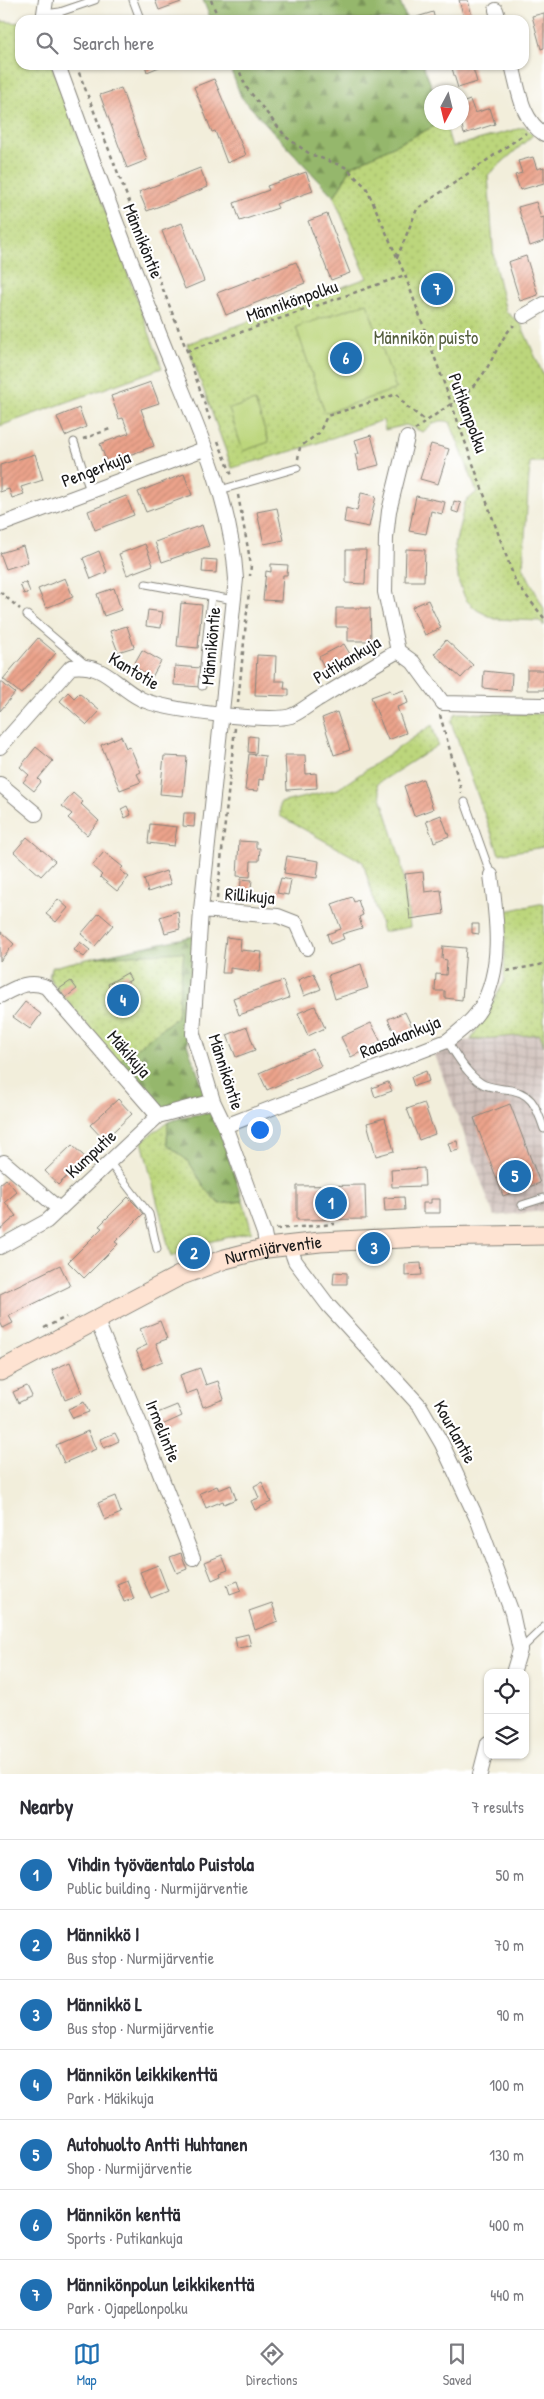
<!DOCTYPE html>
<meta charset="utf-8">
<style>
:root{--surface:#fff;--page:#f7f7f7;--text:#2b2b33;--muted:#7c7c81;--line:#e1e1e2;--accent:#1f6fb2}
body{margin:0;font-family:"Patrick Hand",sans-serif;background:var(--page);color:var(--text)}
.controls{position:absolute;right:15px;bottom:15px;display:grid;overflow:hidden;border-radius:10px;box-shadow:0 1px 4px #0004}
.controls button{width:45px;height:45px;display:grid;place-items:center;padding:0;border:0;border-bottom:1px solid var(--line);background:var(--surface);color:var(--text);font:25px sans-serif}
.compass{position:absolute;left:424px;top:85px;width:45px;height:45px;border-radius:50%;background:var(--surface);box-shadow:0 1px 4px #0004;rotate:187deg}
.you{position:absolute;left:259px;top:1129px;width:18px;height:18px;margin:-12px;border:4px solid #fff;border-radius:50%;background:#1a73e8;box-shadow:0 0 0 8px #1a73e833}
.badge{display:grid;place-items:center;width:32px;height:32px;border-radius:50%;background:var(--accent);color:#fff;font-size:16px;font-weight:700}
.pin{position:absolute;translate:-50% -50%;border:2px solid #fff;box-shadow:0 1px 5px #0006}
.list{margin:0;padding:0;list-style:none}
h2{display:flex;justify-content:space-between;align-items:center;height:65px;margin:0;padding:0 20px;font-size:21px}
h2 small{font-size:16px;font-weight:400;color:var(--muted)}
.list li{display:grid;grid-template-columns:32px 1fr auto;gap:15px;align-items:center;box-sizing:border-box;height:70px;padding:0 20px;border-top:1px solid var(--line)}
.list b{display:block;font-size:19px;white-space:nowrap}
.list p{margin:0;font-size:16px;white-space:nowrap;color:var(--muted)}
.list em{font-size:16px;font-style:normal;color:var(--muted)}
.icon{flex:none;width:28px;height:28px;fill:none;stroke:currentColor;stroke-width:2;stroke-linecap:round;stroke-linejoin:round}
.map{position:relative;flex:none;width:544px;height:1774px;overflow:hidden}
.search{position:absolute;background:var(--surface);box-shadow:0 1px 4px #0004;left:15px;right:15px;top:15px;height:55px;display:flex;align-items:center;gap:12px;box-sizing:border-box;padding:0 18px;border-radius:15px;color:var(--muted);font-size:19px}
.sheet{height:555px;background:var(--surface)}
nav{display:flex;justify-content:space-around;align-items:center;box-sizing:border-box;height:70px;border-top:1px solid var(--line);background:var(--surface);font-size:14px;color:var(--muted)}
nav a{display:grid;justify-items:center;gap:2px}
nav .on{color:var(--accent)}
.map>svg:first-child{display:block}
.industrial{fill:url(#industrial-grid)}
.green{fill:url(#green-dots);stroke:#6c794c}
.forest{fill:url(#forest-firs);stroke:#586a44}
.pitch{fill:#bcd67c;stroke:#6c794c}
.building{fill:url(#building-hatch)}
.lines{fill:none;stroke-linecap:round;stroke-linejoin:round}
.lane-casing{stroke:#87857c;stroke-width:9}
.street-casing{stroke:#87857c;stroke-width:16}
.secondary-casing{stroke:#87857c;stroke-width:21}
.path{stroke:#87857c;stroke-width:2.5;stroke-dasharray:4 4;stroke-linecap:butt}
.lane{stroke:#fff;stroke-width:7}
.street{stroke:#fff;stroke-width:14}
.secondary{stroke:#fee3d2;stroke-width:19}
.labels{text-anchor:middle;stroke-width:4.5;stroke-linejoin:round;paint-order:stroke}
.street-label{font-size:18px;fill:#1c1c1c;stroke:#fff}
.park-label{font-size:18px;fill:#545d3e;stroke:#fff}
</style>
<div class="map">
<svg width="544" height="1774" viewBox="0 0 544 1774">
<defs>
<pattern id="industrial-grid" width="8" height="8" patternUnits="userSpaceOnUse" patternTransform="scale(1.25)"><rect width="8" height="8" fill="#cfc0ba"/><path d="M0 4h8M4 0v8" fill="none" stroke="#b1a49f"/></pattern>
<pattern id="green-dots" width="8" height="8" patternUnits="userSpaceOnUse" patternTransform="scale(1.25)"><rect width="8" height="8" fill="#bcd67c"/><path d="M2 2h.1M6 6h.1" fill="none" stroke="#a1b76b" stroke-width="1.8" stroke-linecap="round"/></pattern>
<pattern id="forest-firs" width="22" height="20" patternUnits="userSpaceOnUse" patternTransform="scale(1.25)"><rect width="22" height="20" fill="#95b76c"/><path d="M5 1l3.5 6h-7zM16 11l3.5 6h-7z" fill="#799458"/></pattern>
<pattern id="building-hatch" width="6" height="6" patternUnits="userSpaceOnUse" patternTransform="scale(1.25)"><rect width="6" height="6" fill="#eba38b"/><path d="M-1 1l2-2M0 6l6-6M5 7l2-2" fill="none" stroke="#c98c77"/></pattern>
</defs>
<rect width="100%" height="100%" fill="#fff"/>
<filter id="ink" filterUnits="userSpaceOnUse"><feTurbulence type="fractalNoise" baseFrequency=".02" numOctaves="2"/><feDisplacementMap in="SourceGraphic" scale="10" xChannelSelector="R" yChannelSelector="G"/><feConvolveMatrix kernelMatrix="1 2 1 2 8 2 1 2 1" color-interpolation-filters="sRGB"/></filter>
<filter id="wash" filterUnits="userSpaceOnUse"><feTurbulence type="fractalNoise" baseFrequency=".0096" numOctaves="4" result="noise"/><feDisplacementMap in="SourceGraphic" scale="20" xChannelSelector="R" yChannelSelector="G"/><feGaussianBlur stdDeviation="1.12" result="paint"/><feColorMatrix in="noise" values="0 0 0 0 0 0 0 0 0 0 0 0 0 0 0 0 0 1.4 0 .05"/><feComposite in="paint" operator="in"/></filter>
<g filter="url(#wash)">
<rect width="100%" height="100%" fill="#f2eedb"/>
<path class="industrial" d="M540 1034 544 1046V1211L494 1216 435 1055 461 1041Z"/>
<path class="green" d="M0 21 20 23V65H52L162 368 0 426Z
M441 123H445L452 147 525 127 533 135 488 175 494 261 506 312 521 324 544 377V462H530L523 567 544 609V626L540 621 495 619 477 610 466 600 459 583 454 550 465 502 477 492 450 422C438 418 432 424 423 432L406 425 385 430 383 420 306 447 232 468 187 344 367 278 334 197 352 166Z
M456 713 544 714V847L499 854 451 722Z
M432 725 438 745 377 784 401 861 410 927 383 932 363 862 280 816V803L338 789Z
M539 904H544V1046L540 1034 471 1040 504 982 506 911Z
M184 951 177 1017 118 1062 53 984 49 976 52 967 96 957Z
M168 1122 167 1144 189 1162 207 1191 219 1204 243 1201 252 1232 208 1242 171 1257 142 1141Z"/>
<path class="forest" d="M203 0H399L407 20H211Z
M229 65H423L434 92H432V122L441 123 352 166 334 197 241 97Z
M194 936 187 1044 205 1093 200 1100 166 1108 155 1104 118 1062 177 1017 184 952 96 957Z
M209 1113 215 1117 243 1201 220 1204 207 1191 189 1162 167 1144 168 1122 187 1116Z"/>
<path class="pitch" d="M367 303 396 389 325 413 296 327Z
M255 401 269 442 243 451 229 409Z"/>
<g id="blocks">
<path class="building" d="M155 0H180L181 2 159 10Z
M459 0H468L472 16 464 18Z
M433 12 435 20H418L417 17Z
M544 13V48L541 49 532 16Z
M145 65H164L147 72Z
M451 65H472L477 82 458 88Z
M214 79 246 155 227 163 215 131 212 132 194 87Z
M121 88 147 160 127 168 100 95Z
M470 100 475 113 490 108 495 124 464 134 461 122 462 103Z
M533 157 537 169 544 167V183L520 190 515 175 522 173 518 161Z
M200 168 208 187 147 211 139 192Z
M306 172 313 191 276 204 278 208 240 221 234 203 269 190 267 186Z
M536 202 541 218 544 217V241L530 246 518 207Z
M327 214 350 273 331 280 308 221Z
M182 223 204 281 185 289 162 231Z
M526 256 538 295 520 301 508 262Z
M296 262 305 283 226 315 217 293Z
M151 382 159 403 141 409 154 446 107 463 100 444 129 433 123 418 119 419 111 396Z
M79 408 86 427 65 436 57 417Z
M371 435 379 465 359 470 355 454H359L355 440Z
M431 444 449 449 438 484 420 479Z
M35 454 43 480 21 487 24 494 12 498 9 489 0 492V465Z
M184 474 192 495 146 512 138 492Z
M361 493 376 496 369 527 344 522 346 508 357 511Z
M126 496 134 515 95 530 88 511Z
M416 496 445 502 442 514 431 511 426 534 409 531Z
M454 501 461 503 458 513 452 511Z
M277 508 284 540 264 544 257 512Z
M202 525 209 546 162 562 155 542Z
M145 544 153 565 127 575 119 554Z
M23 546 28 562 6 569 0 553Z
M406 549 425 550 424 581H405Z
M346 550H366L365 584 346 583Z
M99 551 107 572 91 579 83 558Z
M203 559 217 560 216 573 202 572Z
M271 564 288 565 287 575H283L281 601 263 600 266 571 271 572Z
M65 578 73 597 46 608 38 589Z
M26 582 30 592 24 594 20 584Z
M114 588 121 610 104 616 97 594Z
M428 600 441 628 425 635 412 607Z
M181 603 202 605 198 648 177 646Z
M336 608H370L371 641H348V627H336Z
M148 610 163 612 161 628 146 626Z
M127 626 134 647 118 652 110 631Z
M38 638 56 653 21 694 3 679Z
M446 640 473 665 461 678 434 654Z
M344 644 353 659 327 673 319 657Z
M142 650 161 661 152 677 133 666Z
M257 655 276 656 275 681H285L284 689H289V696L255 695Z
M175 666 201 668 200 687 174 685Z
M527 670H544V690H527Z
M484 671 512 674 511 691 483 688Z
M0 681 15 693 0 711Z
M390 690 392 694 404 690 408 703 397 707 406 733 388 740 371 697Z
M68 692 74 698 79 693 100 711 87 725 60 701Z
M337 712 350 750 334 755 322 718Z
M121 736 126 748 130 747 141 772 137 774 141 782 120 790 101 745Z
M249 736 257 737 256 753 248 752Z
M36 747 53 761 38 779 41 782 34 791 23 782 29 775 20 767Z
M249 754 265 756 263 780 259 779 258 791 245 790Z
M285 755H305L306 774 316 773 317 788 287 790Z
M164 756 187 757 183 796 160 794Z
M423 779 433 809 414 816 404 786Z
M73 793 83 802 81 804 99 821 87 835 68 818 72 814 62 806Z
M127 806 131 815 125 818 121 809Z
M184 813H195L194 827 183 826Z
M441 815 449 836 434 842 426 821Z
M150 824 177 827 174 846 148 843Z
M27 837 55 861 41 876 14 852Z
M239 841 256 842V848H260L259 861H251L250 877 237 876Z
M104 852 123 867 120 870 129 877 117 891 100 877 102 875 92 866Z
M287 856 319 861 317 878 284 873Z
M166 871 171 884 148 892 144 879Z
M423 872 425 892 441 890 444 914 410 919 405 874Z
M281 878 291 880 288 895 277 893Z
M241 879 252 880 250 896 240 895Z
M352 897 354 902 358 900 363 915 359 917 362 928 342 934 344 939 330 944 327 934 341 929 332 904Z
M58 899 68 908 56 922 46 914Z
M178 911 180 929 165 933 160 917Z
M99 913 113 925 95 946 81 934Z
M472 924H479V934L472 933Z
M0 931 14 944 0 961Z
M226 937 241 939 240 950 262 952 260 972 230 968V973H222Z
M80 942 90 950 84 957 74 950Z
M443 946 466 948 462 1000 445 998V991H435L436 974 446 975 447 960 442 959Z
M361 964 368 988 335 999 328 975Z
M127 973 131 980 125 983 129 990 115 997 108 984Z
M314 973 321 989 304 996 298 980Z
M71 981 77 989 65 998 59 989Z
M283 981 289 998 239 1015 233 998Z
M25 1002 41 1014 30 1029 13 1017Z
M315 1006 325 1028 308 1036 298 1013Z
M405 1012 413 1029 396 1037 388 1019Z
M371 1023 381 1042 351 1057 341 1037Z
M247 1027 255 1050 236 1057 227 1035Z
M313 1049 321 1066 267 1090 259 1073Z
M426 1071 429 1081 414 1086 411 1077Z
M388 1082 392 1091 375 1097 372 1088Z
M118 1099 132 1114 104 1140 90 1125Z
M424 1103 435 1134 419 1140 407 1109Z
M510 1104 540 1183 503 1196 474 1118Z
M385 1118 394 1151 376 1156 367 1123Z
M457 1141 459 1150 451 1152 448 1143Z
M72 1145 86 1158 58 1185 45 1171Z
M424 1168 425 1186 392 1187 391 1170Z
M6 1179 17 1192 5 1202 16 1216 0 1230V1184Z
M365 1185 366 1219 297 1220V1186Z
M128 1197 144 1213 115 1242 118 1244 84 1278 68 1262 102 1228 99 1226Z
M404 1197 405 1210 385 1211 384 1198Z
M431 1199H440V1213H423V1203H431Z
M421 1263 422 1275 405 1276V1264Z
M60 1265 70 1286 9 1316 13 1323 3 1328 0 1322V1294Z
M334 1272 347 1273V1284H333Z
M160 1321 167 1339 156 1343 163 1361 144 1369 136 1350 147 1345 140 1329Z
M70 1362 82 1393 65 1400 52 1370Z
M200 1368 206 1385 218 1381 224 1399 203 1407 197 1390 186 1394 180 1375Z
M27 1386 32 1396 18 1403 13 1392Z
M84 1402 89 1412 73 1418 68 1409Z
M177 1405 182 1416 160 1426 155 1414Z
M88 1431 96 1449 64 1463 56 1445Z
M115 1433 119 1441 104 1448 100 1439Z
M262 1482 271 1502 255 1510 251 1501 259 1498 254 1486Z
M231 1485 236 1499 224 1504 223 1501 206 1508 200 1493 217 1486 219 1490Z
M115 1496 121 1513 105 1520 98 1503Z
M181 1553 187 1569 177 1573 170 1557Z
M222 1555 228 1570 220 1573 221 1576 212 1580 205 1562Z
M158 1565 168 1591 151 1598 140 1572Z
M127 1580 134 1599 124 1602 117 1584Z
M238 1581 241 1590 230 1594 227 1585Z
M272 1603 278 1621 255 1630 249 1611Z
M248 1634 251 1646 237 1648 235 1637Z"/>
</g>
</g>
<g filter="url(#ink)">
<use href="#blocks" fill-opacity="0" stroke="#87857c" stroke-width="1"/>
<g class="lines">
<defs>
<path id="lane" d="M133 0 139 16
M44 14 60 12 95 0
M74 442 90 491
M220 490 297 468
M146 584 234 600
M27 615 86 665
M202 686 211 596
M465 802 491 875
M447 1041C457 1056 466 1073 481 1083 487 1087 497 1088 504 1089 531 1091 536 1105 544 1129
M109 1162 149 1214 157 1249
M522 1205 544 1198
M520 1650 544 1627"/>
<path id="street" d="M496 10 499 20
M43 20 46 0
M58 65C91 157 125 247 161 338 192 416 231 494 236 579L201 910 193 1034 213 1101 225 1126 264 1233 267 1248
M512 65C519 90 521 119 544 134
M524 316 544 304
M0 525 204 449
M398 651 413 662 443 703 544 705
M0 747 71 667C105 663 114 685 141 699 162 710 269 723 291 716 301 712 311 703 320 698 346 682 372 666 398 651L385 592 386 538 389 511 407 438
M0 784 36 814
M201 910 278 916 296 923 307 948
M0 996C15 988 29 979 46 987L158 1116
M225 1126 447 1041C459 1032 472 1022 480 1009 504 969 497 919 491 875
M4 1162 59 1209
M289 1244 295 1261 328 1305 420 1406 442 1444 478 1521 512 1613 520 1650 513 1673
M0 1247 47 1221 158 1116 213 1101
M96 1319 146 1438 193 1558
M480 1774 488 1743"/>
<g id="secondary">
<path id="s1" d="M0 1371 179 1276 225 1259 267 1248 320 1242 423 1237 544 1235"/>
</g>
</defs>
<use href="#lane" class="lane-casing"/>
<use href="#street" class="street-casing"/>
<use href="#secondary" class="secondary-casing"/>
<path class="path" d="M211 0 219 20
M76 65 187 351 210 420
M237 65 246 87 286 137 310 154 345 167 366 187 405 275 516 583 544 618
M397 258 417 209 526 133
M187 351 405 275
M415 430C434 414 459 401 476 383 492 366 498 340 514 325
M83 439 110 429
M218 441 233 478
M298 459 300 447 319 433 327 416 397 394 406 406 426 421
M238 495 251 565 250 576
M0 592 20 609
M238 703 249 591
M440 715 462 793
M217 899 235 728
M507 971 544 964
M276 1229 335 1224
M44 1328 66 1317"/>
<use href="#lane" class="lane"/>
<use href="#street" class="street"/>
<use href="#secondary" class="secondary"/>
</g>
</g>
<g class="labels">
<g class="street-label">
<text transform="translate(143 241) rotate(68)" y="6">Männiköntie</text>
<text transform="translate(292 301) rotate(-19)" y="6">Männikönpolku</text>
<text transform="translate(468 413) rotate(70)" y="6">Putikanpolku</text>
<text transform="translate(96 469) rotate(-21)" y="6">Pengerkuja</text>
<text transform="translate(211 646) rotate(-85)" y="6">Männiköntie</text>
<text transform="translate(347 660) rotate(-31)" y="6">Putikankuja</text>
<text transform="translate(134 671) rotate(31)" y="6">Kantotie</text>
<text transform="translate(250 896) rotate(5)" y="6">Rillikuja</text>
<text transform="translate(400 1037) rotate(-22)" y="6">Raasakankuja</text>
<text transform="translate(129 1054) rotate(49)" y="6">Mäkikuja</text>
<text transform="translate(226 1072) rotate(72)" y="6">Männiköntie</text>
<text transform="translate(91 1154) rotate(-43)" y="6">Kumputie</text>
<text dy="6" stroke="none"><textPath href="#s1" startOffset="301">Nurmijärventie</textPath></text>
<text transform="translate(163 1431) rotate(68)" y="6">Irmelintie</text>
<text transform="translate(455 1432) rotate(61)" y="6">Kourlantie</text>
</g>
<g class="park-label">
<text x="426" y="344">Männikön puisto</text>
</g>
</g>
</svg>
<div class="controls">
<button><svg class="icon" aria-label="locate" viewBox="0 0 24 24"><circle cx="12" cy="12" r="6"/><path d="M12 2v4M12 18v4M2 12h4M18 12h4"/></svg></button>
<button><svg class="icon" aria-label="layers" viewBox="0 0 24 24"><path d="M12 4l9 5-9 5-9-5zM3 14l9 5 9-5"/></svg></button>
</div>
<svg class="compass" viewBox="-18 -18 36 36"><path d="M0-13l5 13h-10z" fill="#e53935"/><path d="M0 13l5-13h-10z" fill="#7c7c81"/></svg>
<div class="you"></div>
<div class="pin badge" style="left:331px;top:1203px">1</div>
<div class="pin badge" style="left:194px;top:1253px">2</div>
<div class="pin badge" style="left:374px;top:1248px">3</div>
<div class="pin badge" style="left:123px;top:1000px">4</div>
<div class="pin badge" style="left:515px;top:1176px">5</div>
<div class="pin badge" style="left:346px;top:358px">6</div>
<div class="pin badge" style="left:437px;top:289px">7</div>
<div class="search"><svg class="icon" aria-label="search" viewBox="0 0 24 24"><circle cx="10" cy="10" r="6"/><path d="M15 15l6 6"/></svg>Search here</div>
</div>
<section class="sheet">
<h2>Nearby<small>7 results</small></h2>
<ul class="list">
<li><span class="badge">1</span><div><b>Vihdin työväentalo Puistola</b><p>Public building · Nurmijärventie</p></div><em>50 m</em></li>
<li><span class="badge">2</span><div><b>Männikkö I</b><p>Bus stop · Nurmijärventie</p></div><em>70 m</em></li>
<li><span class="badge">3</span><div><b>Männikkö L</b><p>Bus stop · Nurmijärventie</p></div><em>90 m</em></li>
<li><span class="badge">4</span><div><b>Männikön leikkikenttä</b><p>Park · Mäkikuja</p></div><em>100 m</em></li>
<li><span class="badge">5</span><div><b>Autohuolto Antti Huhtanen</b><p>Shop · Nurmijärventie</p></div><em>130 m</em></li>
<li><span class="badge">6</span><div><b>Männikön kenttä</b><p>Sports · Putikankuja</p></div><em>400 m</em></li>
<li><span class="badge">7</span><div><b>Männikönpolun leikkikenttä</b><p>Park · Ojapellonpolku</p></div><em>440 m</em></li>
</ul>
</section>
<nav>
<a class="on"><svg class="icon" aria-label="map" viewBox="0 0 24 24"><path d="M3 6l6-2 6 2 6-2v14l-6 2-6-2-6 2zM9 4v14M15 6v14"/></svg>Map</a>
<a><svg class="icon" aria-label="directions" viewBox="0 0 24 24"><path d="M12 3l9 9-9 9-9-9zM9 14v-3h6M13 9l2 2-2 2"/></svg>Directions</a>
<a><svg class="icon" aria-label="saved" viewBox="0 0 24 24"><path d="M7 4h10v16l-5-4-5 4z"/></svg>Saved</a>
</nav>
